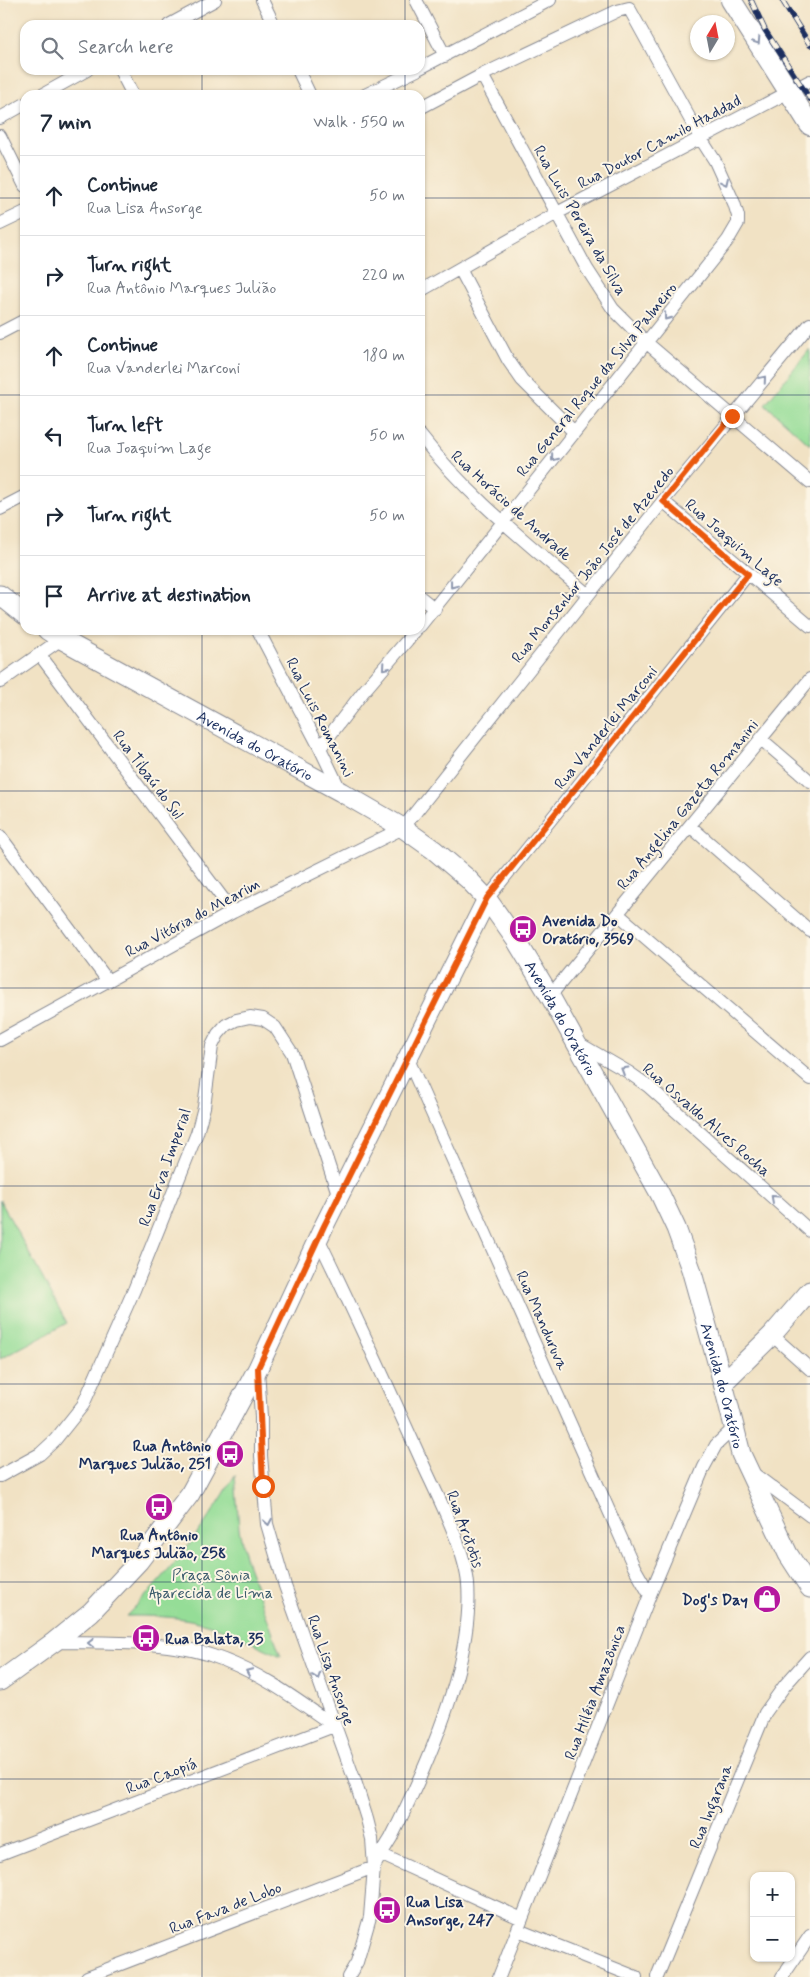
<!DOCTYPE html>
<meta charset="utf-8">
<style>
:root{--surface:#fff;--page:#f2f2f3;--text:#1f2937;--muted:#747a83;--line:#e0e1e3}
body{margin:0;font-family:Mynerve,sans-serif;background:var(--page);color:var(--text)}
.controls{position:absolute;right:15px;bottom:15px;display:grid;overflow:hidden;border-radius:10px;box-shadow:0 1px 4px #0004}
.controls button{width:45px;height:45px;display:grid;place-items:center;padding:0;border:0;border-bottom:1px solid var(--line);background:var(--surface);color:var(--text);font:25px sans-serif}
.compass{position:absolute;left:690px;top:15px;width:45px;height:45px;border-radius:50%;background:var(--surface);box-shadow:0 1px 4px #0004;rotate:10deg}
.stop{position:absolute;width:15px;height:15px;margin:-11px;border:4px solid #ea580c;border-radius:50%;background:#fff}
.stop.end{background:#ea580c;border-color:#fff;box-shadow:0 1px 5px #0008}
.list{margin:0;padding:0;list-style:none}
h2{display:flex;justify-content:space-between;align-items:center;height:65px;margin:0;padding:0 20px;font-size:21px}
h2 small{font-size:16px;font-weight:400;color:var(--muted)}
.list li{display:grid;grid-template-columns:32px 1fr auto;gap:15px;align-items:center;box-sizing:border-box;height:80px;padding:0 20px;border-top:1px solid var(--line)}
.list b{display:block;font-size:19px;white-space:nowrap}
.list p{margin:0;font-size:16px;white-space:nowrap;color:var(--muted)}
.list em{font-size:16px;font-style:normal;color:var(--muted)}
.icon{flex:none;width:28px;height:28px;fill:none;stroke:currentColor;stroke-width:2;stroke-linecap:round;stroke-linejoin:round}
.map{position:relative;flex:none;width:810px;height:1977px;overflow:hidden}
.search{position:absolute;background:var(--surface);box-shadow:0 1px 4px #0004;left:20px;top:20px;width:405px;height:55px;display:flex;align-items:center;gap:12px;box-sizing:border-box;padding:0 18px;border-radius:15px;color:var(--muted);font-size:19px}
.panel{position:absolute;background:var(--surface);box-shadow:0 1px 4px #0004;left:20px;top:90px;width:405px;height:545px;border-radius:15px}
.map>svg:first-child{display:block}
.green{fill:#95dd97;stroke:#58867a}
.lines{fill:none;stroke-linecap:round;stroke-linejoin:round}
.street-casing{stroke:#868891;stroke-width:14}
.secondary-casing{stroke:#868891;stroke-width:21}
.primary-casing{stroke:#868891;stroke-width:22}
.street{stroke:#fff;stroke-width:12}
.secondary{stroke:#fff;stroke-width:19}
.primary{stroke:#fff;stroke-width:20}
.rail-casing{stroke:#1b2f5e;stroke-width:5.5}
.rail{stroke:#fcf5e5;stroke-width:4;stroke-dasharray:11;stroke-linecap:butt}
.oneway{stroke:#8d97ae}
.route{stroke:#ea580c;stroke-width:6}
.grid{fill:none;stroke:#1b2f5e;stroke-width:1;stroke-opacity:0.55}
.labels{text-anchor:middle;stroke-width:4;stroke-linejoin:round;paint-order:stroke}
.street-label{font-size:16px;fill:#1b2f5e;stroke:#fcf5e5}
.poi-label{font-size:16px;font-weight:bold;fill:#1b2f5e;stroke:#fcf5e5;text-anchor:start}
.park-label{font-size:16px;fill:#3a5a6c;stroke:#fcf5e5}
</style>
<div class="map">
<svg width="810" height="1977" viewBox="0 0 810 1977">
<rect width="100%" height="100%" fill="#fcf5e5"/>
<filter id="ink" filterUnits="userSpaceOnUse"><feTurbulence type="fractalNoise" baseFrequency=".02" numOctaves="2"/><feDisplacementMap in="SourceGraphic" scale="10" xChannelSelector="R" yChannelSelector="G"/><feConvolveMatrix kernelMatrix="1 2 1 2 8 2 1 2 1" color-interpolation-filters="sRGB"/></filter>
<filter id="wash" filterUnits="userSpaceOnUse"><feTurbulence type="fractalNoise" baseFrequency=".0096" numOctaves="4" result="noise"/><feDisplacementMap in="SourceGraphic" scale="20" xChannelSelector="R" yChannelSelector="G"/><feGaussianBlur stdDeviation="1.12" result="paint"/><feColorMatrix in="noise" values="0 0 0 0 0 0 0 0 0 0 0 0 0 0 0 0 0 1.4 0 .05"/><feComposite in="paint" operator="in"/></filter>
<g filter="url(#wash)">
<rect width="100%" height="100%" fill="#f1e2c4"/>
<path class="green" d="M810 349V445L765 404Z
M0 1200 67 1323 0 1359Z
M235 1475 239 1529 245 1557 281 1656C254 1644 227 1629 199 1622 176 1616 149 1616 126 1616 169 1574 206 1527 235 1475Z"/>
</g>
<g filter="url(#ink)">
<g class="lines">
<defs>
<path id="street" d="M262 0 274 25
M416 0 445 56
M169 25 215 0
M420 68 550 0
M120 70 133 95
M298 70 310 95
M482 75 587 269 613 309 647 343 810 482
M42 95 87 70
M365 95 417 70
M420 108 482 75 617 11 629 8 701 139 715 161 734 203 738 216V223L728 240 420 626
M0 118 25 104
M0 136 25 186
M0 224 25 212
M460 269 508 360 522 380 574 432
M420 291 557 213 810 81
M0 333 25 320
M420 435C467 496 529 544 587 594
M663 501 810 626
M0 509 25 496
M420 597 435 609
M258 630 320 748 341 792
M40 655 233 912
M0 682 74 630
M761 739 810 781
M320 748 363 692 416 630
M690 826 810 931
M0 836 108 981
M487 899 748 574
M618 914 810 1079
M550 996 810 679
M0 1040 233 912 403 828 663 501 810 324
M578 1043 628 1072 648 1086 810 1231
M407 1057 634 1567 650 1595
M772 1335 810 1369
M258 1369 261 1417V1456L267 1524 285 1586 356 1784 367 1819 372 1839 374 1867 370 1917 357 1962 348 1977
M750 1471 810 1516
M0 1476 40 1454 55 1440 83 1405 134 1290 197 1133 204 1107 212 1046 218 1034 226 1025 236 1020 250 1017 263 1019 275 1027 292 1053 339 1197
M54 1642C102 1643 168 1640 213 1656 258 1671 296 1699 334 1726
M0 1854 334 1726
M380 1854 522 1919
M518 1930 636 1977
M87 1977 374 1867C379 1857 385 1848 391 1838 426 1769 474 1663 468 1584 465 1549 438 1497 423 1464 389 1389 355 1313 318 1238
M499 1977 650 1595 704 1467 716 1445 734 1428
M657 1977 765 1713 785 1685 810 1657
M782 1977 810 1936"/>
<g id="secondary">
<path d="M0 595 25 615"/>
<path id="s1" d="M47 630 61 639 341 792 403 828 434 850 468 879 487 899 516 940 550 996 660 1194 676 1228 691 1269 723 1383 741 1454 788 1554 810 1588"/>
<path d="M723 1383 772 1335 810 1291"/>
<path d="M0 1681 54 1642 91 1612 139 1561 190 1494 258 1368 324 1226 487 899"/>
</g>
<path id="primary" d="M731 0 810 125"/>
</defs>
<use href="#street" class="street-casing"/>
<use href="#secondary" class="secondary-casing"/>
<use href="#primary" class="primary-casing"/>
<use href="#street" class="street"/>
<use href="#secondary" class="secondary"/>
<use href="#primary" class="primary"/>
<defs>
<path id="rail" d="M751 0 765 30 810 99
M782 0 810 45"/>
</defs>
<use href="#rail" class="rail-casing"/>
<use href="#rail" class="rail"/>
</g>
<defs><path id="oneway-chevron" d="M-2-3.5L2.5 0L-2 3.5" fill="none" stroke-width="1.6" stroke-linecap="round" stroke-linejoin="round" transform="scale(1.25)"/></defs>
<g class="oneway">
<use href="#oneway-chevron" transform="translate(757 41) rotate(57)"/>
<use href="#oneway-chevron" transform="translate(725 182) rotate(65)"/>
<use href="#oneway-chevron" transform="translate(667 317) rotate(128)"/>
<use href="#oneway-chevron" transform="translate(763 379) rotate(-50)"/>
<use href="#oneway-chevron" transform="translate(554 458) rotate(129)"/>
<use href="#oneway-chevron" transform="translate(453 585) rotate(128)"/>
<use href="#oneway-chevron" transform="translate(385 667) rotate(131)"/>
<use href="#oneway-chevron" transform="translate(624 1070) rotate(-149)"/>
<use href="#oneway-chevron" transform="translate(774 1198) rotate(-138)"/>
<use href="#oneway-chevron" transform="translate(268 1522) rotate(80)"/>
<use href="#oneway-chevron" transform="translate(91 1643) rotate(-179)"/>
<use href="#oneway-chevron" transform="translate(249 1672) rotate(-156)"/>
<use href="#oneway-chevron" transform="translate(317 1676) rotate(71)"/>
</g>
</g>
<g class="lines" filter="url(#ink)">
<path class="route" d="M263 1486 258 1368 324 1226 487 898 748 574 663 501 732 416"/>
</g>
<path class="grid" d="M202 0V25M405 0V25M608 0V1977M202 70V95M405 70V95M0 198H25M420 198H810M0 395H25M420 395H810M0 593H25M420 593H810M202 630V1977M405 630V1977M0 791H810M0 988H810M0 1186H810M0 1384H810M0 1582H810M0 1779H810"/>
<defs>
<symbol id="bus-disc" viewBox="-11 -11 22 22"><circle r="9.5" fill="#b5179e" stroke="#fcf5e5"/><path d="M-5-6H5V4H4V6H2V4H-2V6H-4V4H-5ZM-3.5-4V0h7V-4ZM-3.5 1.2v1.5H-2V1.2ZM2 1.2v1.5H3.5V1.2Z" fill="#fff"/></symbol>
<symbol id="shop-disc" viewBox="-11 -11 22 22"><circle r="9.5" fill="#b5179e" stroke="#fcf5e5"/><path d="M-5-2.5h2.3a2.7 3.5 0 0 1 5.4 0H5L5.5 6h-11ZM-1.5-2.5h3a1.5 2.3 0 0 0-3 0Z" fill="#fff"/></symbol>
</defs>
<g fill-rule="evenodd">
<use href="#bus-disc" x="507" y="913" width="32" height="32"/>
<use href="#bus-disc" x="214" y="1438" width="32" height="32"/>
<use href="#bus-disc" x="143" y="1491" width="32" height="32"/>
<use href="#shop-disc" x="751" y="1583" width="32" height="32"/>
<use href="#bus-disc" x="130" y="1622" width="32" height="32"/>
<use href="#bus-disc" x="371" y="1894" width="32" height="32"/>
</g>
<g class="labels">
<g class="street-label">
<text transform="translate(659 141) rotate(-28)" y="6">Rua Doutor Camilo Haddad</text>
<text transform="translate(581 220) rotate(60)" y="6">Rua Luis Pereira da Silva</text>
<text transform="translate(596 379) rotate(-51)" y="6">Rua General Roque da Silva Palmeiro</text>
<text transform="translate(512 505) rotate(42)" y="6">Rua Horácio de Andrade</text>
<text transform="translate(735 542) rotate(41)" y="6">Rua Joaquim Lage</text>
<text transform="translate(592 564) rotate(-51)" y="6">Rua Monsenhor João José de Azevedo</text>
<text transform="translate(321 717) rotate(63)" y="6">Rua Luis Romanini</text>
<text transform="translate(605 727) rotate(-51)" y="6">Rua Vanderlei Marconi</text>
<text dy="6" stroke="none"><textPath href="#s1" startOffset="238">Avenida do Oratório</textPath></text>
<text transform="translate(149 774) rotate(53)" y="6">Rua Tibaú do Sul</text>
<text transform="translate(687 804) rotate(-51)" y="6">Rua Angelina Gazeta Romanini</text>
<text transform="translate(192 917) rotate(-28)" y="6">Rua Vitória do Mearim</text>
<text dy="6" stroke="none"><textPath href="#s1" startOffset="658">Avenida do Oratório</textPath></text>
<text transform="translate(707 1119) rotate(41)" y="6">Rua Osvaldo Alves Rocha</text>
<text transform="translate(164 1167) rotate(-70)" y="6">Rua Erva Imperial</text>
<text transform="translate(543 1320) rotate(66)" y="6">Rua Manduruva</text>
<text dy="6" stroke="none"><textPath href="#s1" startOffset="1062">Avenida do Oratório</textPath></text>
<text transform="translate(466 1529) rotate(70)" y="6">Rua Arctotis</text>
<text transform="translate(332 1670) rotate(71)" y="6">Rua Lisa Ansorge</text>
<text transform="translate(594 1692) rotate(-69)" y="6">Rua Hiléia Amazônica</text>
<text transform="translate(161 1775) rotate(-21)" y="6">Rua Caopiá</text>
<text transform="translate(710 1806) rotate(-68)" y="6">Rua Ingarana</text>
<text transform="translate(225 1907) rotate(-21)" y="6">Rua Fava de Lobo</text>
</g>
<g class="poi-label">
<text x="542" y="926">Avenida Do<tspan x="542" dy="18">Oratório, 3569</tspan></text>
<text x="211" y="1451" text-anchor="end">Rua Antônio<tspan x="211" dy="18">Marques Julião, 251</tspan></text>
<text x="159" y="1540" text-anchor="middle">Rua Antônio<tspan x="159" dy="18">Marques Julião, 258</tspan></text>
<text x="748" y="1605" text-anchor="end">Dog's Day</text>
<text x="165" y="1644">Rua Balata, 35</text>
<text x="406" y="1907">Rua Lisa<tspan x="406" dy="18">Ansorge, 247</tspan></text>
</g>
<g class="park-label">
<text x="211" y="1580">Praça Sônia<tspan x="211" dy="18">Aparecida de Lima</tspan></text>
</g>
</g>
</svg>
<div class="controls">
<button>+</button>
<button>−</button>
</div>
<svg class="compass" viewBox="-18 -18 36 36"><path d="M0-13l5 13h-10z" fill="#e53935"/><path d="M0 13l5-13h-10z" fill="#747a83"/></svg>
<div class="stop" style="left:263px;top:1486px"></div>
<div class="stop end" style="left:732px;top:416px"></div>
<div class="search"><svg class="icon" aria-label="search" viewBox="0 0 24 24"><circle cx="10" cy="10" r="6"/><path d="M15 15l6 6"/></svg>Search here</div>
<section class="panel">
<h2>7 min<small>Walk · 550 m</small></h2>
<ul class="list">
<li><svg class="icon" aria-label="ahead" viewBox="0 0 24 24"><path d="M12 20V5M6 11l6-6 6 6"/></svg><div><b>Continue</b><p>Rua Lisa Ansorge</p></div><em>50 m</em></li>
<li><svg class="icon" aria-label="right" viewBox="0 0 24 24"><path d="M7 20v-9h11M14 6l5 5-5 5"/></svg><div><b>Turn right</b><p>Rua Antônio Marques Julião</p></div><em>220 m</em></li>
<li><svg class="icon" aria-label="ahead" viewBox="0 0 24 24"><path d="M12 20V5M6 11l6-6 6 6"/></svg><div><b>Continue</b><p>Rua Vanderlei Marconi</p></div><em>180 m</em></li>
<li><svg class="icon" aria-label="left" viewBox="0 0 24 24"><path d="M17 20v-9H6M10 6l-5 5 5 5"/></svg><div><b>Turn left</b><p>Rua Joaquim Lage</p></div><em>50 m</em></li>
<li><svg class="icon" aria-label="right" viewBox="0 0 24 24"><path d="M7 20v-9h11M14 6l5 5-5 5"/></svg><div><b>Turn right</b></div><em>50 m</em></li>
<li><svg class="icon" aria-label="arrive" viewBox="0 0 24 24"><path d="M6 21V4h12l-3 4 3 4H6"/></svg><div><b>Arrive at destination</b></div></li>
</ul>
</section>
</div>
